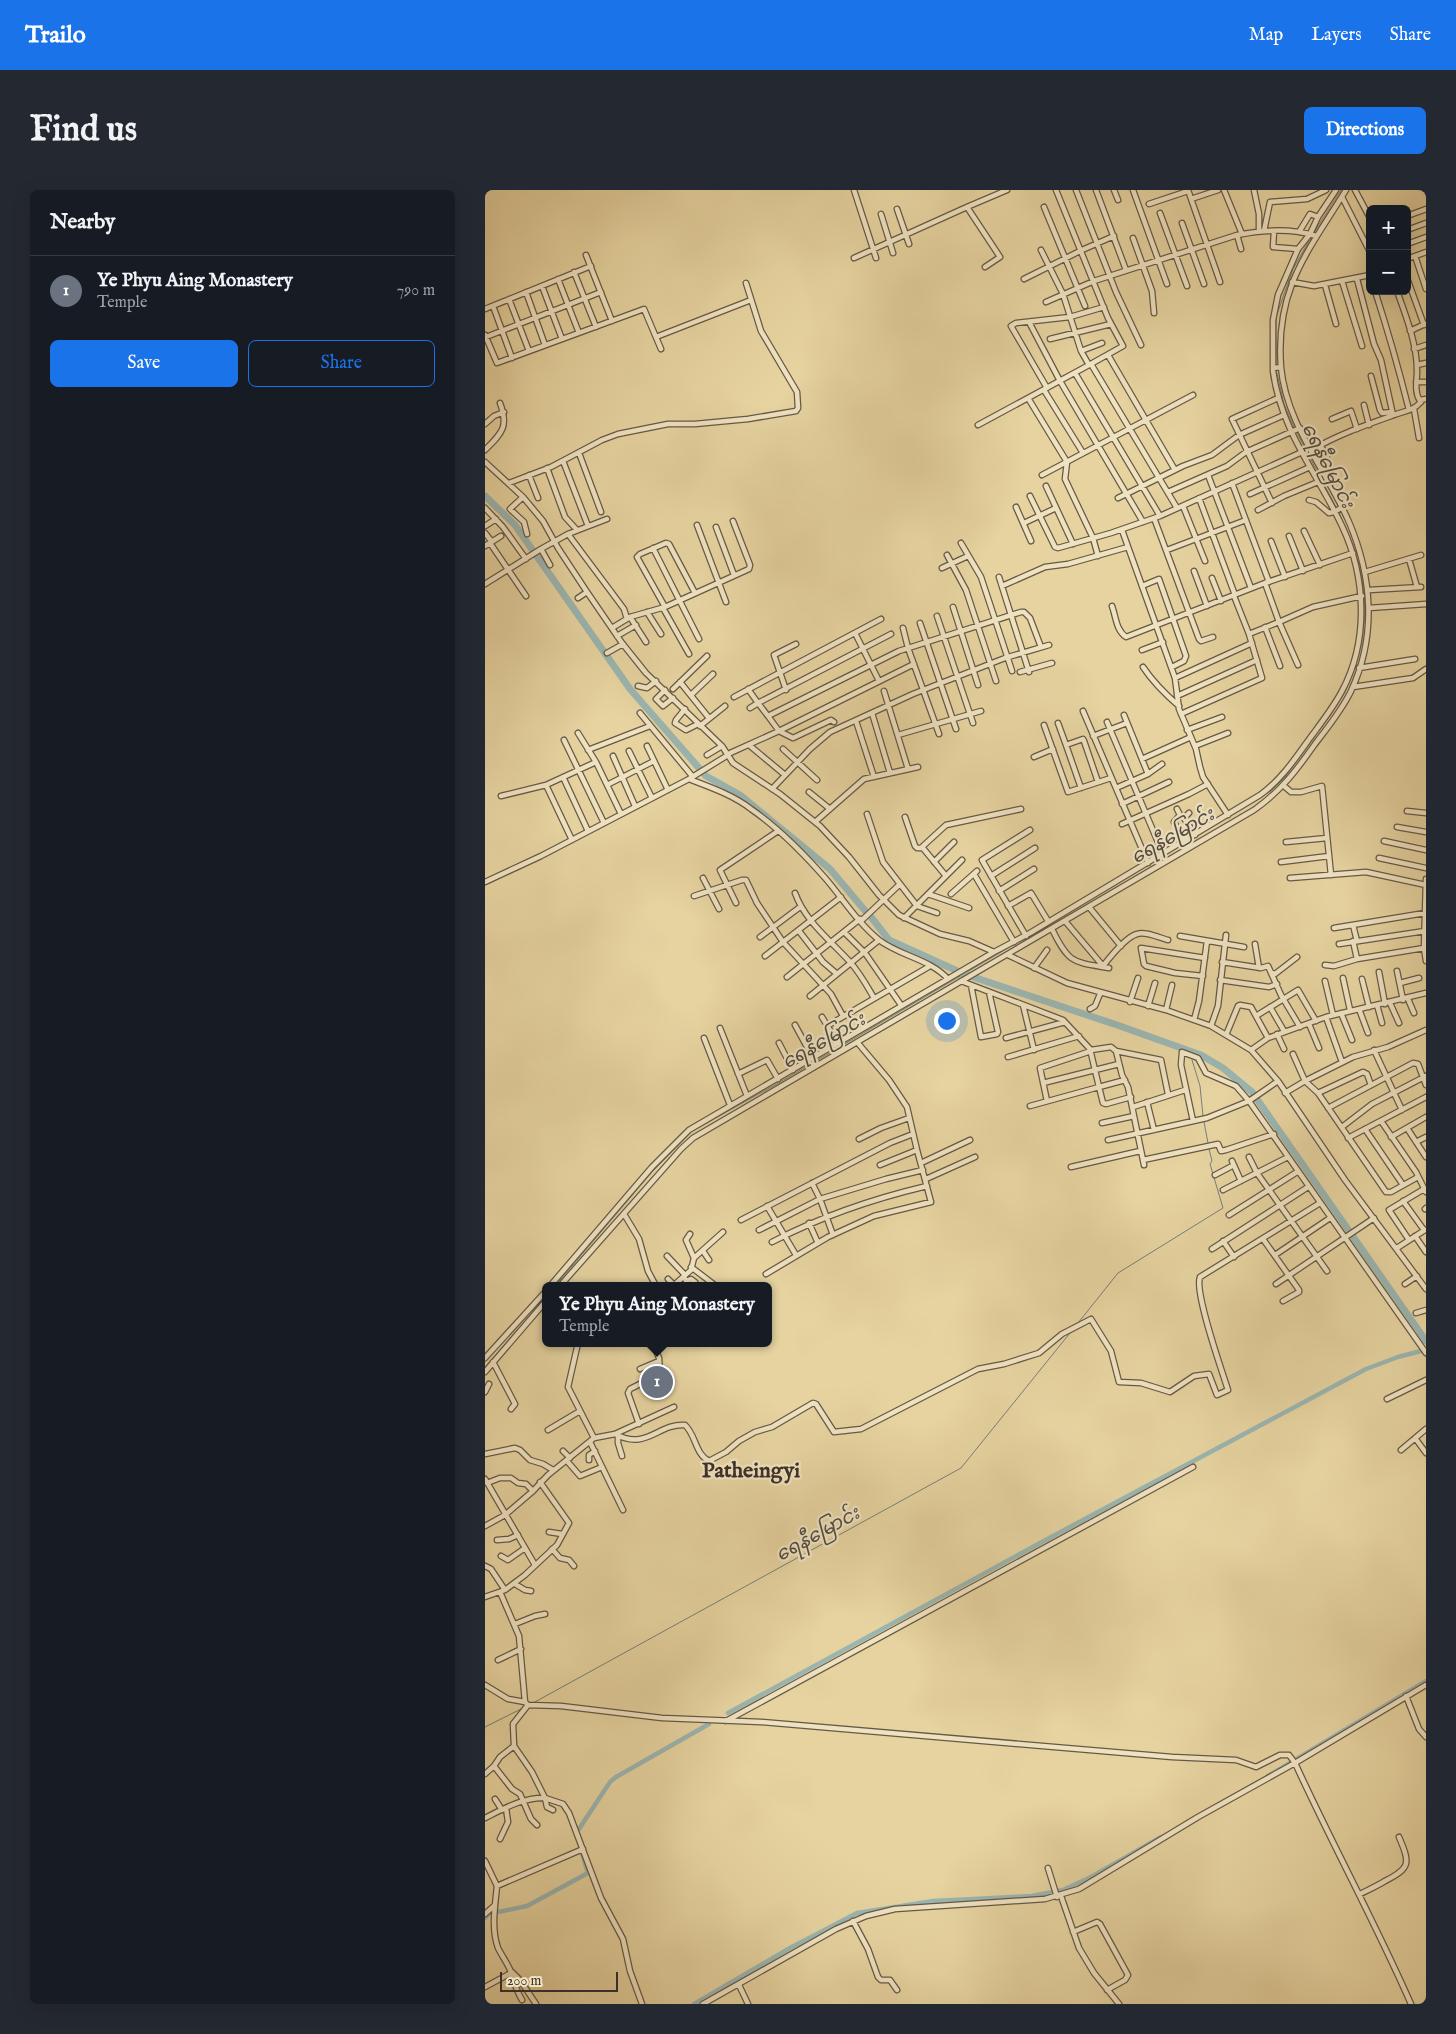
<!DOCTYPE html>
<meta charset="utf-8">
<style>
:root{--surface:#171b24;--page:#242831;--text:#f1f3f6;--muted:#9ea1a6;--line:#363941;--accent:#1a73e8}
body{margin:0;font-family:"IM FELL English","Noto Sans Myanmar",serif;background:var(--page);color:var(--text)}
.controls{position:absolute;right:15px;top:15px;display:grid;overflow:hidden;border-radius:8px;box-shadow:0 5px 20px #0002}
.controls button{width:45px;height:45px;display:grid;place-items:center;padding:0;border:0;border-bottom:1px solid var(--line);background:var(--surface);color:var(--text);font:25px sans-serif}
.scale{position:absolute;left:15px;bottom:12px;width:118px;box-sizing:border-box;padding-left:5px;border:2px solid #3c3027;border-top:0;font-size:14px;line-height:18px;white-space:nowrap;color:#3c3027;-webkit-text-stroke:4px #efe2c1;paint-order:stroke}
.you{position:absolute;left:461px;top:830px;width:18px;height:18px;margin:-12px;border:4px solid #fff;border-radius:50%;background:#1a73e8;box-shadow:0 0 0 8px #1a73e833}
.badge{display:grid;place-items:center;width:32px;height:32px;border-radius:50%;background:var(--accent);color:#fff;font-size:16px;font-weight:700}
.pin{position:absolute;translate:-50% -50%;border:2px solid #fff;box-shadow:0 1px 5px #0006}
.popup{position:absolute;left:57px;top:1092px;width:230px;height:65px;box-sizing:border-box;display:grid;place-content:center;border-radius:8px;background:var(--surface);filter:drop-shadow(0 1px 4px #0005);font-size:16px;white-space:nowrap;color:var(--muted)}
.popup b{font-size:19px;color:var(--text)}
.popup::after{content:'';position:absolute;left:50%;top:100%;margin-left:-10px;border:10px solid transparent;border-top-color:var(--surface)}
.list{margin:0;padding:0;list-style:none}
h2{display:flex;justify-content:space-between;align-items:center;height:65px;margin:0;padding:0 20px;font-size:21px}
h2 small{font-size:16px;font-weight:400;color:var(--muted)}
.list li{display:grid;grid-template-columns:32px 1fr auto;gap:15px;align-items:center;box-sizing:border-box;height:70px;padding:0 20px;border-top:1px solid var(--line)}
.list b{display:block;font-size:19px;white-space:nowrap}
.list p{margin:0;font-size:16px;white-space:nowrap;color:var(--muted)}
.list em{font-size:16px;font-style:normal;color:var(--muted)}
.actions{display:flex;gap:10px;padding:15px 20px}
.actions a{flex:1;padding:11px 0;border:1px solid var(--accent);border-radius:8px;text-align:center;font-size:18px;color:var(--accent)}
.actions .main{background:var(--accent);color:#fff}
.map{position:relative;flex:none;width:941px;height:1814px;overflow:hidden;border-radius:8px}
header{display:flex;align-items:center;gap:30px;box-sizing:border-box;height:70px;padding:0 25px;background:var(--accent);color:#fff}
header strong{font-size:24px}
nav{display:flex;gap:28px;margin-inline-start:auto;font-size:18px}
.intro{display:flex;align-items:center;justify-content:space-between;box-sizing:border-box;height:120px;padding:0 30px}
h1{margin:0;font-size:35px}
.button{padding:12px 22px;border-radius:8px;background:var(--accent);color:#fff;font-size:18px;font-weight:700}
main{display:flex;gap:30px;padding:0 30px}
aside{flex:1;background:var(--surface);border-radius:8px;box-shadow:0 5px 20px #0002}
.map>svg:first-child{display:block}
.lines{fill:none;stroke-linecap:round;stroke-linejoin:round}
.stream{stroke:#758079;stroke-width:1}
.canal{stroke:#9bb5b0;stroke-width:4.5}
.river{stroke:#9bb5b0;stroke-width:7}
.minor-casing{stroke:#665945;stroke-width:7}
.minor{stroke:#efe2c1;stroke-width:4.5}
.labels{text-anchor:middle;stroke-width:4.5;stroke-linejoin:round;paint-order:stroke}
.water-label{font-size:19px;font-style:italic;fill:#4f4b42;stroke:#efe2c1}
.district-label{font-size:22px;font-weight:bold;fill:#3c3027;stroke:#efe2c1}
</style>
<header>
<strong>Trailo</strong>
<nav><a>Map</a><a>Layers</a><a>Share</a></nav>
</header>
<div class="intro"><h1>Find us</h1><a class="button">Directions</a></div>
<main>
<aside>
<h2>Nearby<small></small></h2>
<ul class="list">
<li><span class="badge" style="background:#6b7280">1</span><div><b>Ye Phyu Aing Monastery</b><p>Temple</p></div><em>790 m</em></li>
</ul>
<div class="actions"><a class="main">Save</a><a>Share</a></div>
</aside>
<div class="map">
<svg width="941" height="1814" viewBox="0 0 941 1814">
<rect width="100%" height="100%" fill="#e6d3a0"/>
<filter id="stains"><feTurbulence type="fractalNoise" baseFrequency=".004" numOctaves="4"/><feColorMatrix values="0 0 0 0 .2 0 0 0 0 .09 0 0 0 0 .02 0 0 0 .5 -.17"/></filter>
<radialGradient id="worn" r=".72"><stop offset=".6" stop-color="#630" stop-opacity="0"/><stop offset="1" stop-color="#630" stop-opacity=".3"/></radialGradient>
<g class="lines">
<path class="stream" d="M828 44 856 0
M791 175V127L808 79 826 47
M791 179 799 214 809 237
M811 241 854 323 863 345
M868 358C883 397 883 439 869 478
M848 520 860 502 867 484
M571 730 786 601 800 587 846 524
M707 870 715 896 718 926
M719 932 723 953
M70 1096 167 982 207 941 290 895 540 748
M593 1133 633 1083 738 1018 725 974 727 971 724 959
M0 1177 61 1107
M48 1513 476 1278 585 1143
M0 1537 38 1518"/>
<path class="canal" d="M243 1523 568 1346 881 1179 913 1167 936 1161
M783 1586 941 1491
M94 1639 125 1592 131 1587 224 1534
M13 1722 42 1716 103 1683 97 1663
M0 1728 6 1721
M209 1814 305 1758 372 1723 448 1711 547 1706 578 1700 606 1687 676 1647"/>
<path class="river" d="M0 306 30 335 145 499 221 586 255 605 345 679 382 723
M386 727 404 750 479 784 632 835 716 865 738 878 767 902 941 1151"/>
<defs>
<path id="minor" d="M369 0 391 68
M571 0 623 128 638 156 604 175
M591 0 631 102 656 155
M611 0 641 80
M629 0 633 10
M648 0 682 94
M703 0 735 92
M739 0 757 44
M769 0 774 24V41
M870 0 885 28
M857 7 885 62
M706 9 733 0
M664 14 703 1
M559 17 600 116
M412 19 424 54
M675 23 702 96
M396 24 408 63
M922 26 941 19
M697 33 719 94
M922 40 941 33
M779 41 785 12 822 9 841 0
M789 41 788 57 813 59
M814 42 825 24 833 27
M752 45 756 59
M648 48 667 101 669 123
M922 54 941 47
M101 65 127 131
M930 66 941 99
M369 68 482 17
M922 69 941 62
M500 77 515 67 482 17 522 0
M89 82 111 137
M922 88 939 135
M73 89 94 143
M539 89 597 60 629 46
M872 89 889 154 896 170 908 225
M857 91 877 156
M807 92 829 96 885 85
M840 95 851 134
M57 96 77 149
M890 101C903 141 914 180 924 220
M912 101C921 126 932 154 932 181 932 191 929 202 935 211
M41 102 60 155
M24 109 44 161
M561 112 609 91 752 45C777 40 806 38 831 46
M8 116 27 168
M0 119 106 76
M544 132 575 191 658 332
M925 141 940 134
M0 145 12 173 159 119 176 159
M1 147 116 102
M171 147 266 110
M565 149 626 134
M929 159 941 155
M596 161 617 153
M623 165 690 280
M606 174 692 318
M932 175 941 173
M788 178V130L793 105 813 59 825 44 833 27 851 0
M590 183 675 326
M886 186 895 220 897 223 907 222
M931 192H941
M562 198 526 136 531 133 585 127 619 117
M559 200 598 263
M543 208 582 272 580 289 608 348 613 366
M879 215 884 235
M929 219 934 248
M847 229 866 221 872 239
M0 234 9 226 19 222
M493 235 604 175 596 161 578 104 556 60
M835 255 842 266
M0 260C17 243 24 237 15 213
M827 260C852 245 881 235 909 225 919 221 928 221 936 212L935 210 941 209
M94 263 116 322
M78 271 103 336
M0 272 38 307 58 331 73 358 102 402 137 453 161 483 237 556 248 573 295 604 335 636 364 667 394 705 414 725 455 744 484 751 509 762 545 743 775 605C796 590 810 569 825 548 836 533 848 518 857 501 884 450 881 387 857 336 832 283 796 241 788 181V178L796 177
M62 278 80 327 92 340
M44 285 53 308
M557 285 708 205
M723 285 766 398
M24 293 66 277 117 250 133 244 183 234H210L263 229 311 221 313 218 312 202 276 141 261 93
M747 293 784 392
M561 296 588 354
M683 302 742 276 761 262 815 238
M765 304 825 277
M545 306 570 357 573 358 626 343 675 326 817 262
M38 307 25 319 39 332 42 344
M633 308 698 276 727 265 754 245 799 225
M714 308 750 405
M824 310 831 312 844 323 849 322 856 318
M787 313 747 229 793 208
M698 316 720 371
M531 317 546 351
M0 318 18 337 41 369
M773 320 799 306 833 292
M669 328 714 449 716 451 728 447
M539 333 571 318
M212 335 241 412
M0 336 11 329
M231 337 249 385
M637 340 657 396
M819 341 835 375
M0 343 7 352
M83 344 139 419 142 429
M804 346 818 381
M786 351 800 387
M5 353 41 406
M476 353 496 387 527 481
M0 356 16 346
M168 358 214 449
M682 360 761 330
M462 365 481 400 511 491
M924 369 932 397
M65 375 56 359 83 344 122 329
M457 378 483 366
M709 381 722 416
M880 382 936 365
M514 387 544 482
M727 388 736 411
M0 394 56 359
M517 396 560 377 583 374 643 357
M884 400 936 397
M749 406 764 444 794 432 780 393
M93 408 102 402
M627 416C631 427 631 440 641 447L780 393 868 363
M180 417 152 367 155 364 181 353 184 354 210 403
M468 417 493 495
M178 418 204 464
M884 418 941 414
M162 422 176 444
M452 426 488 533
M145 427 161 452
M435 433 471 539
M780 437 795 476
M127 438 145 427 180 417 264 379 265 375 248 331
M418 438 423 458 454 544
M370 443 394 491
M132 446 151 435
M657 460 678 452
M122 463 138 454
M429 474 294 541 283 526 414 461 536 422H539L545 428 556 457
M813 475 794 432 828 417 877 406
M658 477C668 492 680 504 694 516
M687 477 699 471 701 466 674 389 657 396 690 488 694 519 711 559 715 577 718 587 743 625
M874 478 930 469
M535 482 567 473
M690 488 767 453
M195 492 224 528
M153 496 162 498 171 491
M868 497 928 488 941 479
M188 499 222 466
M263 499 273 513 265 518
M180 500 171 509 178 516 188 508
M301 500 289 465 311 454
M399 501 423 579
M207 504 228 484
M692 506 772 470
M249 507 396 429
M200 519 191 530 190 533 201 540 213 534
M598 521 663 673
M155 523 208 587
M387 523 405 583
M696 524 777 488 764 444
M639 525 663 584
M283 526 273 513 406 444
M371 531 389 587
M622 532 678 664
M573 533 581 555
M559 535 583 602 626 588
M215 536 240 516
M702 540 737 527
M93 543 111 572 136 624
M413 545 496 521
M608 546 642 533
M79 550 119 633
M264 555 300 585
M162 556 183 600
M710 556 743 543
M298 559 332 590
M103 560 165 536
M144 561 167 608
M243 564 294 541 308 548 346 530 349 532
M222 565 237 556
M128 566 150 616
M549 567 568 559
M657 569 706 547
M78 587 103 641
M204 589C225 597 248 605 266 619 292 637 320 665 341 689 358 709 373 733 394 750 415 766 445 769 463 789
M61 595 87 650
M122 595 169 571
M799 596 806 602H816L837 596 846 685
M596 598 581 555 598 549 599 551 613 592
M631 598 663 584 677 574
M287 599 325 559 345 542 428 504 520 468 564 455
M324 602 345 619
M16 606 61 595 111 572
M637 614 684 592
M692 619 695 625 689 632 700 651
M922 621 941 623
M704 623 699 628 710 645
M382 624 398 672 432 716 452 723
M420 627 430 656 432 658H437
M330 632 379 589 433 577
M637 634 704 604 723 594
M912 637 941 642
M899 651 941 660
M801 652 842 648
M894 668 941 678
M449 672 469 652
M796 672 844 666
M489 684 529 752
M461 686 437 657 461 635 536 619
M506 686 550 658
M218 688 234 719
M805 688 881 682 941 695
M941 689 939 758 941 771
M0 692 56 666 204 589 243 565
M514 701 549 679
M310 703C320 731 345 750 365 772 375 783 382 796 389 808
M443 704 484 718
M466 704 492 681
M209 706 257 690H261L272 713 298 752 346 804 358 826
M251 713 235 680 293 641
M523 716 546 703 563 731
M604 717 636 756
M419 728 477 670
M376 731 415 694
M580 731 618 776
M868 735 872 751
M849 738 940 723
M567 739C584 774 588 772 624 778
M314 741 338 772 352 784
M359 742 380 763 416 815
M541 746 497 670 545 640
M695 746 759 757
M275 747 315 717
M868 751 872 769
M770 754 774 778
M854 754 940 741
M523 765 582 793 681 820 726 836 766 860 793 891 860 990 941 1099
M280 766 356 707
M737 772 776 778 783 776 796 805 815 837
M840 775 849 776 872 769 939 758
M614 776H618C625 767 641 747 652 744 660 741 675 748 683 750
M549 778 562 760
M912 781 918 810
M894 782 900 814
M787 783 790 784 812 767
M718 786 690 783 661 776 659 774 656 758 720 768
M302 787 375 729
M858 788 865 820
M877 789 884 817
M735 790 784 797 792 794
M476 791 578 830 605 859 614 897 545 916
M840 791 848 825
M915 793 934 788
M486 795 496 847 512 844 513 842 504 802
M325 806 394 750
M923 809 929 823
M645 812 653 788
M905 813 914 833
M538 815 549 860
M892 815 897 833
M663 816 670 793
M785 817 799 841
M605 819 610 816 615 804
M874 819 883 843
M681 820 687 795
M856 823 867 850
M771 826 813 800 831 831
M337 827 352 852
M841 827 857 872
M709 830 714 811 722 751
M824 834 834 858
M310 835 328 868
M342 836 445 776
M726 836 733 816 741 745
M235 838 262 906
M792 844 799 859
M741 845 753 816 755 815 766 817 783 848
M219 848 245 915
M521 848 580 832
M294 853 308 880
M606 860 626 857 631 861 637 885 643 897 659 975
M766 860 783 848 841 827 941 803
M889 860 917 920
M631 861 676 870 683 904
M808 864 820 891 833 903 901 1002H906L933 987
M523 867 594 846
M253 884 282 870 293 889
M640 890 614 897 618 913 621 914 646 907
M558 893 634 874
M800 903 820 891 868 867 903 857 941 840
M833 903 878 882 882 884 886 895
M562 911 555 878 606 861
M662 912 669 940
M648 917 700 900
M843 918 928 873 933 874 941 895
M708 931 696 875 697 862 713 868 721 883 751 896 764 911 941 1163
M896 931 931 982 941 1002
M617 933 649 926
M857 937 887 914 941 886
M922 938 941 967
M880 939 918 995
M906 947 941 927
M863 948 941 907
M374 949 396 938 424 928
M623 950 722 928 764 911 793 891
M931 952 941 947
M764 967 772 983 842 1081
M658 970 733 954 736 961 741 960 789 944
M747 971 756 991
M436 973 485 950
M395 975 432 960
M586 977 655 961
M730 985 749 975
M441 989 490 967
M327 993 335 1009 348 1045
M738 1000 803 967
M918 1011 939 1040
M282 1016 311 1065
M940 1019 941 1018
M139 1024 154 1049 163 1081 171 1096
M744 1025 812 982
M256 1030 405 953 428 944
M324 1033 333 1053
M274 1040 335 1009 401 989 438 980
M205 1044 201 1050 209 1068
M930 1046 941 1062
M778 1049 814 1100V1102L798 1111
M924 1050 904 1020 939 999
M738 1051 749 1067
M287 1052C337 1026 387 1009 442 996
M912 1058 940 1040
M727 1059 823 997
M218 1061 224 1070
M790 1065 845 1028
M182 1066 200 1085
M206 1077 231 1096
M281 1084 343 1047 389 1026 446 1012 432 960 422 917 404 890 372 852
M199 1087 204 1096
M183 1089 189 1095
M201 1091 206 1089 210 1092
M791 1094 889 1028
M920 1094 932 1086
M65 1096 167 977 204 940 509 762
M75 1096 196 959 208 948 769 620C796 601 811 581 830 554 843 537 857 520 866 501 892 446 887 386 864 332 842 281 801 234 796 177 790 98 823 62 861 0
M188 1096 206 1080 209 1068 238 1042
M931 1123 941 1120
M93 1153 83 1197 109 1248 130 1244 189 1217
M0 1168 61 1101
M8 1172 30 1214 26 1219
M155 1179 174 1171
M0 1182 61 1111
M0 1202 4 1194
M902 1209 941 1190
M154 1234 143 1203 145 1199 175 1184 174 1168 168 1153
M63 1240 95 1221
M130 1244C162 1261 173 1233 200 1235 211 1245 210 1264 224 1271L241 1262 254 1251 270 1242 287 1237 328 1213 331 1214 349 1242 376 1239 493 1179 519 1174 554 1163 577 1144 606 1129 626 1161 634 1192 656 1193 685 1202 709 1186 724 1184 732 1205 743 1200C737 1181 709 1102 715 1087L835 1013
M133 1245V1253L137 1266
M930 1248 941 1263
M105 1252 138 1320
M916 1260 941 1239
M78 1261 85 1268
M0 1264 30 1258 35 1260 45 1270 58 1274 68 1280
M104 1270V1265L110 1261
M82 1271 95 1286 117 1277
M0 1289 50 1375
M2 1293 15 1288H26L33 1293 41 1294 48 1301
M0 1336 20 1325 48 1301 63 1285 109 1248
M64 1342 77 1344
M12 1350 24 1349 33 1345
M67 1359 75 1368 84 1370 89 1376
M16 1366 23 1370 40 1358
M0 1376 6 1379 20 1400
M30 1394 40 1400 46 1401
M15 1402 34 1446 40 1512
M0 1407 20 1400 40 1385 72 1355 84 1333 55 1292
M30 1434 50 1426 60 1424
M13 1470 36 1459
M0 1495 23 1509 40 1512 43 1515 76 1516 177 1528 276 1532 687 1567 751 1570 771 1577 795 1565H804L810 1573 941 1495
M921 1506 934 1539 941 1547
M43 1515 28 1534 29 1556 47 1582 60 1608 78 1614 84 1623 116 1708 138 1749 145 1781 157 1814
M241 1531 708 1277
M29 1556 15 1567 9 1576 27 1599 35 1604 46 1629 52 1635
M0 1584 9 1576
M10 1609 17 1620
M0 1628C18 1619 39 1607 60 1608L62 1617 68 1620
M15 1649 23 1632 21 1618
M0 1671 12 1696 98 1659
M563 1678 572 1707
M12 1696C10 1717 6 1738 13 1758 17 1766 23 1774 26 1782 29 1792 31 1800 37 1810
M875 1704C883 1700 892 1696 900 1691 926 1678 925 1673 914 1647
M576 1706 594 1758 609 1783 634 1814
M0 1724 10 1715
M368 1731 383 1759 393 1787 396 1790H405L412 1800
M588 1742 612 1732 615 1734 643 1785 640 1790 622 1800
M25 1780 35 1790 51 1814
M254 1795 263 1814
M0 1797 26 1783
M218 1814 351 1739 381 1726 410 1719 560 1709 594 1699 713 1627 810 1573C847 1654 890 1732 926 1814"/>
</defs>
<use href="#minor" class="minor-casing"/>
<use href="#minor" class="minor"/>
</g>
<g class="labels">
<g class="water-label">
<text transform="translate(844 275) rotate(63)" y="7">ရေနီမြောင်း</text>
<text transform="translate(687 645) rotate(-30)" y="7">ရေနီမြောင်း</text>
<text transform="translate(338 850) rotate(-30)" y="7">ရေနီမြောင်း</text>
<text transform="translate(332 1343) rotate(-29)" y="7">ရေနီမြောင်း</text>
</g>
<g class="district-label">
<text x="266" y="1287">Patheingyi</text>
</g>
</g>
<rect width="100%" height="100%" filter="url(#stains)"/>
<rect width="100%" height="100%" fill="url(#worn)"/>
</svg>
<div class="controls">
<button>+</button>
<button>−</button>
</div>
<div class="scale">200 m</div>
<div class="you"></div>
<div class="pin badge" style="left:172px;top:1192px;background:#6b7280">1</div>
<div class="popup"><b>Ye Phyu Aing Monastery</b>Temple</div>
</div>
</main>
